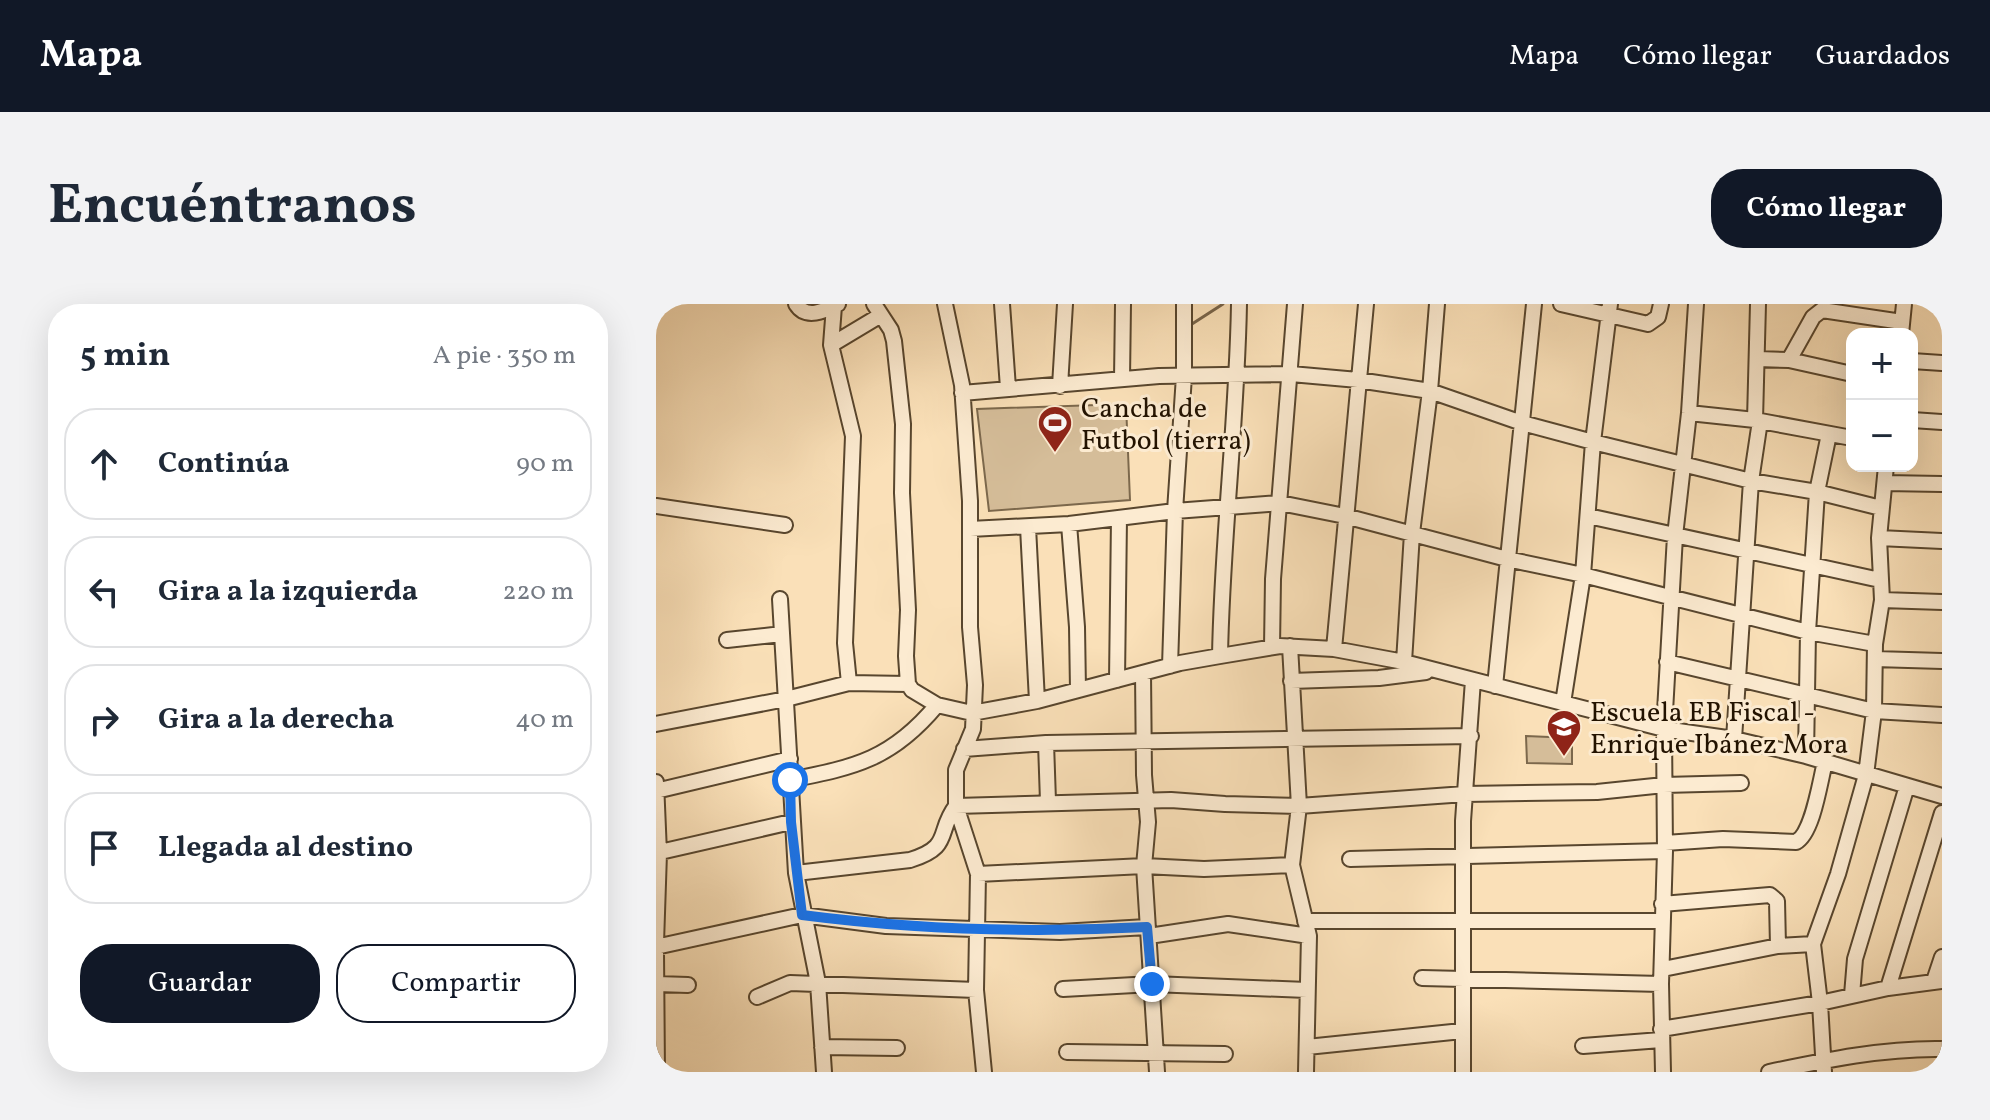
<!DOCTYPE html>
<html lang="es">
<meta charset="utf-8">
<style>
:root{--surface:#fff;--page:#f2f2f3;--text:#1f2937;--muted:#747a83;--line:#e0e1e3;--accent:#111827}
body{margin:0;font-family:Vollkorn,serif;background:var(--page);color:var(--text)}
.controls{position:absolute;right:24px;top:24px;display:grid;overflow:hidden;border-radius:16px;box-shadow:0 8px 32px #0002}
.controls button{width:72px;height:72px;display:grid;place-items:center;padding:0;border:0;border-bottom:2px solid var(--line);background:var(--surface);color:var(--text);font:40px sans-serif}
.stop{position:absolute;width:24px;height:24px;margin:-18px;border:6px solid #1a73e8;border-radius:50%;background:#fff}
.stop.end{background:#1a73e8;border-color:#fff;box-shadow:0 2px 8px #0008}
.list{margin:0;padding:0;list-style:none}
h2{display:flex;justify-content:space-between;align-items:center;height:104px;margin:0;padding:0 32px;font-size:34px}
h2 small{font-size:26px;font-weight:400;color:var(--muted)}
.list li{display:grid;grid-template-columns:52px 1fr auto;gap:24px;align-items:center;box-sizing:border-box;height:112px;margin:0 16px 16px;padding:0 16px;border:2px solid var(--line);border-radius:32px}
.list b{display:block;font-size:30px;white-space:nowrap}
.list em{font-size:26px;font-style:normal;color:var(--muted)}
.actions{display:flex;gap:16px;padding:24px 32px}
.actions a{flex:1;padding:18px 0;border:2px solid var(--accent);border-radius:32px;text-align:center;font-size:28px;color:var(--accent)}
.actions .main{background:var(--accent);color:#fff}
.icon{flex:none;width:44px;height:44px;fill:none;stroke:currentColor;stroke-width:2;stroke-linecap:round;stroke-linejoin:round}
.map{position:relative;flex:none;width:1286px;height:768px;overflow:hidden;border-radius:32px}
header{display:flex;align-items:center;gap:48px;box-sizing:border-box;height:112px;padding:0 40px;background:var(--accent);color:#fff}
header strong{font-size:38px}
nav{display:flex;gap:44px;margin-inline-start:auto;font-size:28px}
.intro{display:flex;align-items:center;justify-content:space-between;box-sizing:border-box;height:192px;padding:0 48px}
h1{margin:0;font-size:56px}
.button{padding:20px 36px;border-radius:32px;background:var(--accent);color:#fff;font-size:28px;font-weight:700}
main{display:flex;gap:48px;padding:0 48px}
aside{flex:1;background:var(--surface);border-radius:32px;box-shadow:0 8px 32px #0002}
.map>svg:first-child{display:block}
.green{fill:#d5bd99;stroke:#7c684c;stroke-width:2}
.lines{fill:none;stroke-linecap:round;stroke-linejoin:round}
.stream{stroke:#786449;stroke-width:3}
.minor-casing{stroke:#58462e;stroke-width:18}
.minor{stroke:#fcebd1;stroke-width:14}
.route{stroke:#1a73e8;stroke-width:10}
.labels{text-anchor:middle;stroke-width:6;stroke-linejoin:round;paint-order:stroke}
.poi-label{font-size:28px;fill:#221200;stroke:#fcebd1;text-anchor:start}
</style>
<header>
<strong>Mapa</strong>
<nav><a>Mapa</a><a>Cómo llegar</a><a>Guardados</a></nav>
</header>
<div class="intro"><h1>Encuéntranos</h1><a class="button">Cómo llegar</a></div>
<main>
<aside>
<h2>5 min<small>A pie · 350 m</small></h2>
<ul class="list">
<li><svg class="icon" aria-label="ahead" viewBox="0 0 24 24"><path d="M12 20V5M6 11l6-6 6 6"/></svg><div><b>Continúa</b></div><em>90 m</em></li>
<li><svg class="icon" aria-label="left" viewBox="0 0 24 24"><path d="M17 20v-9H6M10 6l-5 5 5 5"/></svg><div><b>Gira a la izquierda</b></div><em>220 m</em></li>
<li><svg class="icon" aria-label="right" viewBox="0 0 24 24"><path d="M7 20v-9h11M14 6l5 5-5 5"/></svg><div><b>Gira a la derecha</b></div><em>40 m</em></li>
<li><svg class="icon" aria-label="arrive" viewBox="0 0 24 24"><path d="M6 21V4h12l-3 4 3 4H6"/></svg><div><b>Llegada al destino</b></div></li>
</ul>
<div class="actions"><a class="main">Guardar</a><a>Compartir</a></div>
</aside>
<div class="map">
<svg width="1286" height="768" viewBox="0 0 1286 768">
<rect width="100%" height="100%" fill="#fae0b8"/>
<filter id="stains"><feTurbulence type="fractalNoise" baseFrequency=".0025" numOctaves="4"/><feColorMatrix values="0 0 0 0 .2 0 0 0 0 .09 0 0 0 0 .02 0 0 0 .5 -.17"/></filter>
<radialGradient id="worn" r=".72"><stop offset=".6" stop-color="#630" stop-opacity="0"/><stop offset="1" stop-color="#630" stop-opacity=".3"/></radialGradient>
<path class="green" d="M470 100 474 196 333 207 321 105Z
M870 432 916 434V460L871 459Z"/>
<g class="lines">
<path class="stream" d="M536 20 567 0"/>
<defs>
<path id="minor" d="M140 0C150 16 168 7 182 0
M218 0 235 26 238 37 247 120 246 189 252 306 250 352 252 380
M289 0 306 81 314 197V323L319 381 317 425 300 466V502L322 570 320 686 328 768
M346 0 352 84
M905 0 992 20 1002 13 1005 0
M178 2 175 41 197 132 189 339 193 379
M1245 30 1248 0
M175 41 225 11
M1102 55 1133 56 1196 70
M1133 56 1157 13 1166 6 1246 18
M1256 57 1286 59
M466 75 467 0
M404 82 409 0
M306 89 503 72 635 70 702 76 774 87 866 119 937 138 1095 177 1161 188 1225 204
M1033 109 1099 116 1196 134
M1099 116 1102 0
M1256 116 1286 118
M1230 162 1223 234 1286 237
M1229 179 1286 180
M0 202 129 221
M932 212 1224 276
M413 220 421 323 422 386
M372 223 381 397
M314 225 413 220 519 207 624 199 689 212 851 255 927 271 1152 328 1219 340
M1223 234 1226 296 1286 298
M124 295 140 569 162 679 168 768
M71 336 126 330
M634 342 643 502 636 561 653 632 650 768
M616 343 617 275 639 0
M678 345 710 0
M564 352C566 235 581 118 583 0
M1219 355 1286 357
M748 358 756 229 774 87 781 0
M1011 358 1218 407 1286 411
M514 362 519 207 528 72V0
M487 369 488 471 492 518 488 562 501 768
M461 376 463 214
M635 377 723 374 770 368
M839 382 878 0
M907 399 927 271 937 138 954 0
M0 420 130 395 193 379 252 380 256 386 281 401 316 409 381 397 524 359 564 352 624 342 678 345 748 358 1008 425 1078 435 1150 452 1286 492
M1078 435 1095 177 1104 117
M390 439 392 497
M308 445 390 439 815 432
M1150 452 1152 328 1161 188 1173 130
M134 476C200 463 236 455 281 401
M0 478 3 549 0 639
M0 487 134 455
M1009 539 1067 535 1140 538C1157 529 1164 477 1169 458
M0 549 135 518
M694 555 1009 547
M140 569 254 556C297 543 280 528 300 502L515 496 569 500 643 502 809 490 941 488 1008 481 1085 479
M322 570 488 562 548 565 636 561
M1006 600 1114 591 1121 597 1122 642
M649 617H1006
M493 632 572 620 653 632
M0 643 146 611 230 622 404 628 491 623
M0 648 1 768
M1007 665 1122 642 1157 640
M766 674 1005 680
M1278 677 1286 653
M1 680 32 681
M1232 684 1286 509
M407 685 496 680 651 686
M1196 691 1199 655 1251 482
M101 693 134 679 320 686
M1005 725 1164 699 1232 684 1286 677
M927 742 1005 736
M166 743 241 744
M651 743 806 727
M411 748 569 750
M807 768V517L817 376
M1007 768 1005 680 1009 547 1008 425 1019 232 1033 109 1040 0
M1113 768C1170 756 1228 744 1286 745
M1168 768 1164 699 1157 640 1182 570 1210 471 1218 407 1219 340 1226 296"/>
</defs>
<use href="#minor" class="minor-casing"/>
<use href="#minor" class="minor"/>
</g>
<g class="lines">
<path class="route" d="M134 476 135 518 146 611C261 626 376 629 491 623L496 680"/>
</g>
<defs>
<symbol id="stadium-pin" viewBox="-11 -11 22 30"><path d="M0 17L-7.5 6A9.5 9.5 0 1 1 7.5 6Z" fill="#8f2418" stroke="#fcebd1"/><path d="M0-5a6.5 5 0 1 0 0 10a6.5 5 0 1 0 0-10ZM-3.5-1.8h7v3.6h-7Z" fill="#fff"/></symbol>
<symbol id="school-pin" viewBox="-11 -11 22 30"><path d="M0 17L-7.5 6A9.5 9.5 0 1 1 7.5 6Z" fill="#8f2418" stroke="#fcebd1"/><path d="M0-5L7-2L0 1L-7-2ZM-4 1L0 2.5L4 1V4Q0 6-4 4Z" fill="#fff"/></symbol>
</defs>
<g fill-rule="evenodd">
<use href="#stadium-pin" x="379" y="99" width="40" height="54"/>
<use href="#school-pin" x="888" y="403" width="40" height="54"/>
</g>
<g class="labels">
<g class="poi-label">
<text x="425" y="113">Cancha de<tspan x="425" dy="32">Futbol (tierra)</tspan></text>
<text x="934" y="417">Escuela EB Fiscal -<tspan x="934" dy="32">Enrique Ibánez Mora</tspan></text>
</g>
</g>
<rect width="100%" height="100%" filter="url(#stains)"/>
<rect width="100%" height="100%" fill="url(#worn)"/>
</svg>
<div class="controls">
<button>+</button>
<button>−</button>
</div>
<div class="stop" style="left:134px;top:476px"></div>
<div class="stop end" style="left:496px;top:680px"></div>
</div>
</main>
